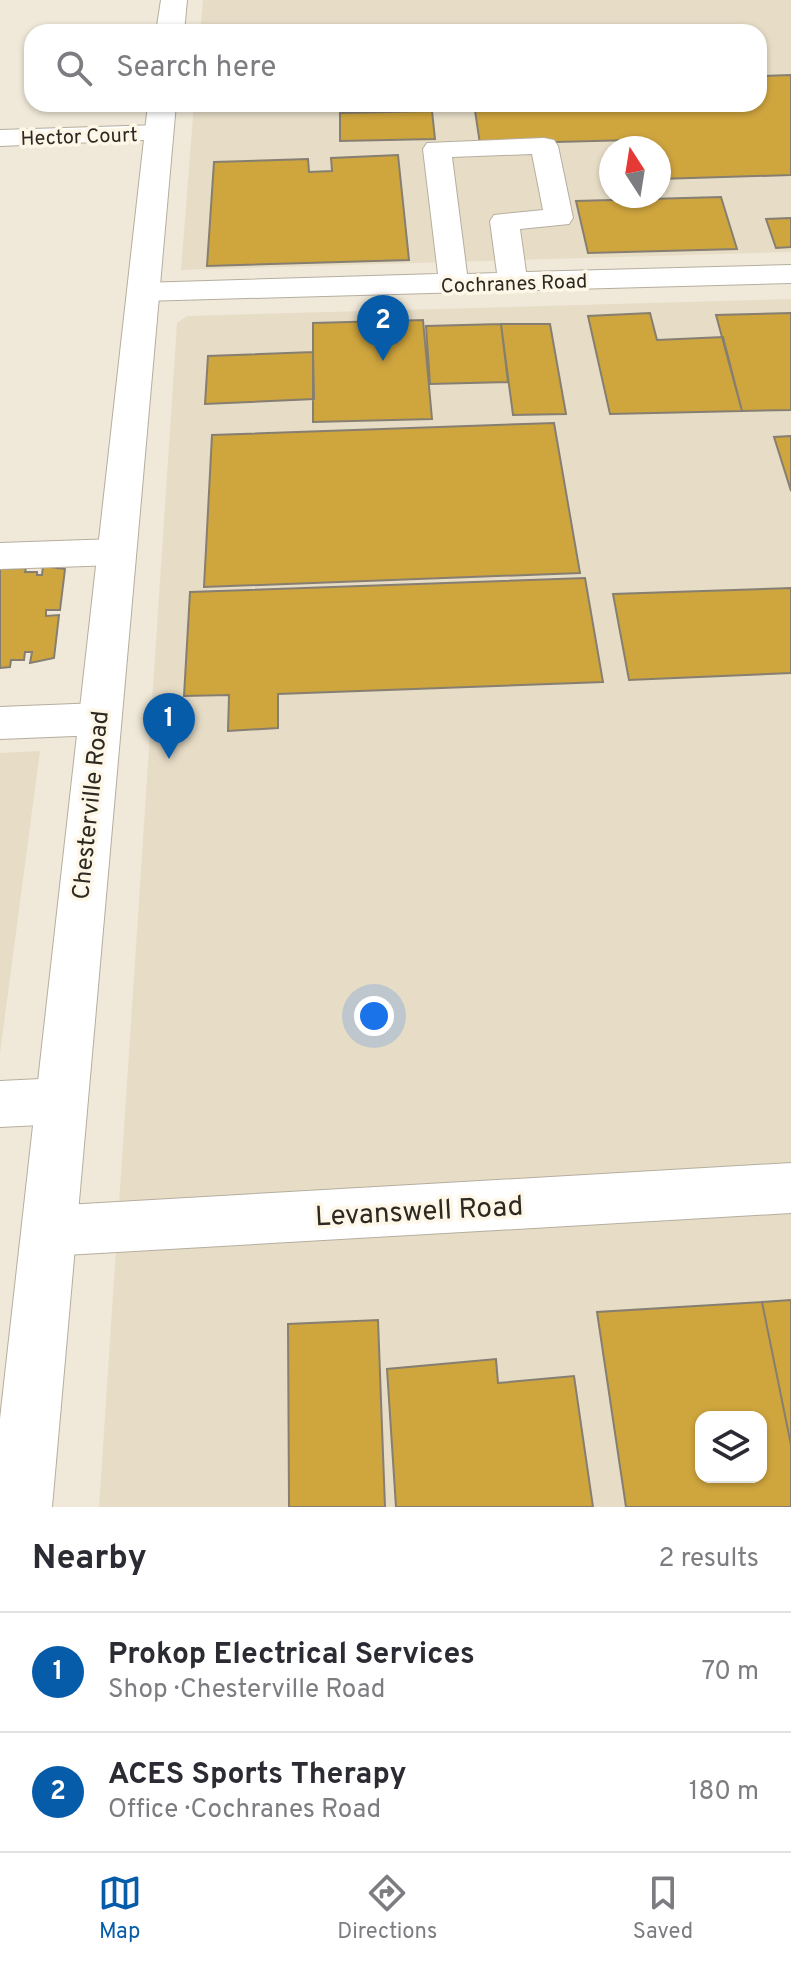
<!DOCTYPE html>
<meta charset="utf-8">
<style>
:root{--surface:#fff;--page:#f7f7f7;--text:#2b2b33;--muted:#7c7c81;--line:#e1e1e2;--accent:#075caa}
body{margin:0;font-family:Overpass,sans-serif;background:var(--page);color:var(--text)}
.controls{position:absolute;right:24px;bottom:24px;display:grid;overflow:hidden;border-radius:16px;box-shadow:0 2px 6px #0004}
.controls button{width:72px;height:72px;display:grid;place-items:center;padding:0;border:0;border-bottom:2px solid var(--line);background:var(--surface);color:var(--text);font:40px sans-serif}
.compass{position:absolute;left:599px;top:136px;width:72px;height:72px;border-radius:50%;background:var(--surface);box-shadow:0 2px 6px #0004;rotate:348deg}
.you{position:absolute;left:374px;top:1016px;width:28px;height:28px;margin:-20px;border:6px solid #fff;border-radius:50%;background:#1a73e8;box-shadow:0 0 0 12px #1a73e833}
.badge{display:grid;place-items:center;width:52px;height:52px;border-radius:50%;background:var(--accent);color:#fff;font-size:26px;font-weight:700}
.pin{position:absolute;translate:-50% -66px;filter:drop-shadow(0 2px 4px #0008)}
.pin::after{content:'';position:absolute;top:42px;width:28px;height:24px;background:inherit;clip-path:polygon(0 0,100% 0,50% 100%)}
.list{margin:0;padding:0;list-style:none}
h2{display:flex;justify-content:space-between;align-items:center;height:104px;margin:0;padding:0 32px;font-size:34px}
h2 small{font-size:26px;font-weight:400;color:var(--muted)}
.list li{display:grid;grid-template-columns:52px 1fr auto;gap:24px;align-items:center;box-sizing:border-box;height:120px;padding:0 32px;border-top:2px solid var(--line)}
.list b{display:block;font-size:30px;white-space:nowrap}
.list p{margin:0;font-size:26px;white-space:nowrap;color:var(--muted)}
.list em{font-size:26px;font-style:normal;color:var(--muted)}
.icon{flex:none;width:44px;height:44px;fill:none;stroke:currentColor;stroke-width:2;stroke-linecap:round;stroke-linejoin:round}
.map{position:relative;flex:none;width:791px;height:1507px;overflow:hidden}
.search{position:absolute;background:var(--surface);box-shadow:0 2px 6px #0004;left:24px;right:24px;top:24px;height:88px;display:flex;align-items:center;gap:20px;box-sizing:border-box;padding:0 28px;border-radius:24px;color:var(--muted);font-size:30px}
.sheet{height:344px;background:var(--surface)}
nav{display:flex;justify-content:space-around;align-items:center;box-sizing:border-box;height:112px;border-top:2px solid var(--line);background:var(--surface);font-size:22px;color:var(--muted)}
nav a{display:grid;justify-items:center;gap:4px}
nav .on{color:var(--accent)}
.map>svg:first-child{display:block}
.built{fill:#e7ddc7;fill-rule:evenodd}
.building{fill:#cfa53e;stroke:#867f71;stroke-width:2;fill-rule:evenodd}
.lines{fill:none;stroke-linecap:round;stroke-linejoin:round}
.minor-casing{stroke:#b5ae9f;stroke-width:2}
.major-casing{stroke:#b5ae9f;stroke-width:2}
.minor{fill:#fff;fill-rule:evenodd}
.major{fill:#fff;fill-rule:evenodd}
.labels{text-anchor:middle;stroke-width:7;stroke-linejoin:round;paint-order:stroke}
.far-street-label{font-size:20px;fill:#2c2923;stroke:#fef6e6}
.street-label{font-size:24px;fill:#2c2923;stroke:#fef6e6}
.near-street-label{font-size:28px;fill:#2c2923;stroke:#fef6e6}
</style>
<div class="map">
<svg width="791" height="1507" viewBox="0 0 791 1507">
<rect width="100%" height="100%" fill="#f0e9d9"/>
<path class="built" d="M203 0H791V252L181 270 194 104H759V32H200ZM611 148H659V196H611Z
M791 299V1507H99L177 323 187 316ZM701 1417H761V1477H701Z
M40 751 0 1054V753Z"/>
<path class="building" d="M791 75V175L659 179V148H634L632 140 480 144 474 104H759V76Z
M432 111 435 139 340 141V113Z
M398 155 409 260 207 266 214 162 308 159 309 172 332 171 331 158Z
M721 197 737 249 588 253 576 201Z
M791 218V247L776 248 766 219Z
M650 313 657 340 723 337 742 411 610 414 588 316Z
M791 313V410L742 411 716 315Z
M423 320 432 419 313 422V323Z
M501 324 508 382 430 384 426 326Z
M501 324H550L566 414 513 415Z
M313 352 314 399 205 404 208 356Z
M554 423 580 573 204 587 212 435Z
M791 436V491L774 437Z
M43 566 65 569 60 610H46V616L59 615 54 658 30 663 32 652H25L24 660H11L10 667 0 668V569L26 568 25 572H37V575H42Z
M585 578 603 682 278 694V728L228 731 229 695 184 696 190 592Z
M791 588V673L629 680 613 594Z
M791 1300V1445L762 1302Z
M762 1302 791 1445V1507H626L597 1312ZM701 1417H761V1477H701Z
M378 1320 385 1507H289L288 1324Z
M496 1359 498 1383 574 1376 593 1507H396L387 1369Z"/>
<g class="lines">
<defs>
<path id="minor" d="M159 125 168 127 172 133 168 139 0 146V130Z
M544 138 554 140 558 146 573 218 569 224 520 229 526 272 791 265V283L142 301 131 299 127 292 131 285 142 283 438 274 423 149 427 143ZM532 154 543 210 494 215 490 221 497 273 467 274 452 157Z
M115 539 128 543 133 552 128 561 115 565 0 569V543Z
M99 703 113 708 119 719 113 730 99 735 0 739V707Z
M61 1078 78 1085 85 1101 78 1117 61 1124 0 1127V1081Z
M791 1163V1213L48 1256 30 1249 23 1231 30 1213 48 1206Z"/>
<path id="major" d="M161 0H187L184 32H156Z
M148 104H176L52 1507H0V1419Z"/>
</defs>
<use href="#minor" class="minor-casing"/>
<use href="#major" class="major-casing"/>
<use href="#minor" class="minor"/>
<use href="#major" class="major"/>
</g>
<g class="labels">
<g class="far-street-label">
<text transform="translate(79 136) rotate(-2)" y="7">Hector Court</text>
<text transform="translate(514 283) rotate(-2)" y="7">Cochranes Road</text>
</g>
<g class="street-label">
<text transform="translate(90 805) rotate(-84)" y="8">Chesterville Road</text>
</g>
<g class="near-street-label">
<text transform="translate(419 1210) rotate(-3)" y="10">Levanswell Road</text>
</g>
</g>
</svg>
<div class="controls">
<button><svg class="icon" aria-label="layers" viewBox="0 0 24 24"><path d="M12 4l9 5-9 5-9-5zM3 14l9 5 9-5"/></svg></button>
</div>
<svg class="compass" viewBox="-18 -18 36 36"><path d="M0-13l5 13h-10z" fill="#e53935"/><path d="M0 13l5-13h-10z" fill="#7c7c81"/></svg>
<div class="you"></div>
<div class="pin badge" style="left:169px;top:759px">1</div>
<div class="pin badge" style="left:383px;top:361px">2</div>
<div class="search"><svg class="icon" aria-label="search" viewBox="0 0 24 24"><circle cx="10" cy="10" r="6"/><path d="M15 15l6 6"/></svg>Search here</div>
</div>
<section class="sheet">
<h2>Nearby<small>2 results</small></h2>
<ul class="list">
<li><span class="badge">1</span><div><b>Prokop Electrical Services</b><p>Shop · Chesterville Road</p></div><em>70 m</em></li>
<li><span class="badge">2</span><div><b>ACES Sports Therapy</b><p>Office · Cochranes Road</p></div><em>180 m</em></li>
</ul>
</section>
<nav>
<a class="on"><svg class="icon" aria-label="map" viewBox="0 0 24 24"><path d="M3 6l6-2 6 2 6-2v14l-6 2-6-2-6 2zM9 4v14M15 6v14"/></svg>Map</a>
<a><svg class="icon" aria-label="directions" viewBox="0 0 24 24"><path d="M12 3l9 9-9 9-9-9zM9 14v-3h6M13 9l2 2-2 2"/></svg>Directions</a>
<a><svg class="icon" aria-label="saved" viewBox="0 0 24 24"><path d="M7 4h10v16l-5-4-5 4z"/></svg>Saved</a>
</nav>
